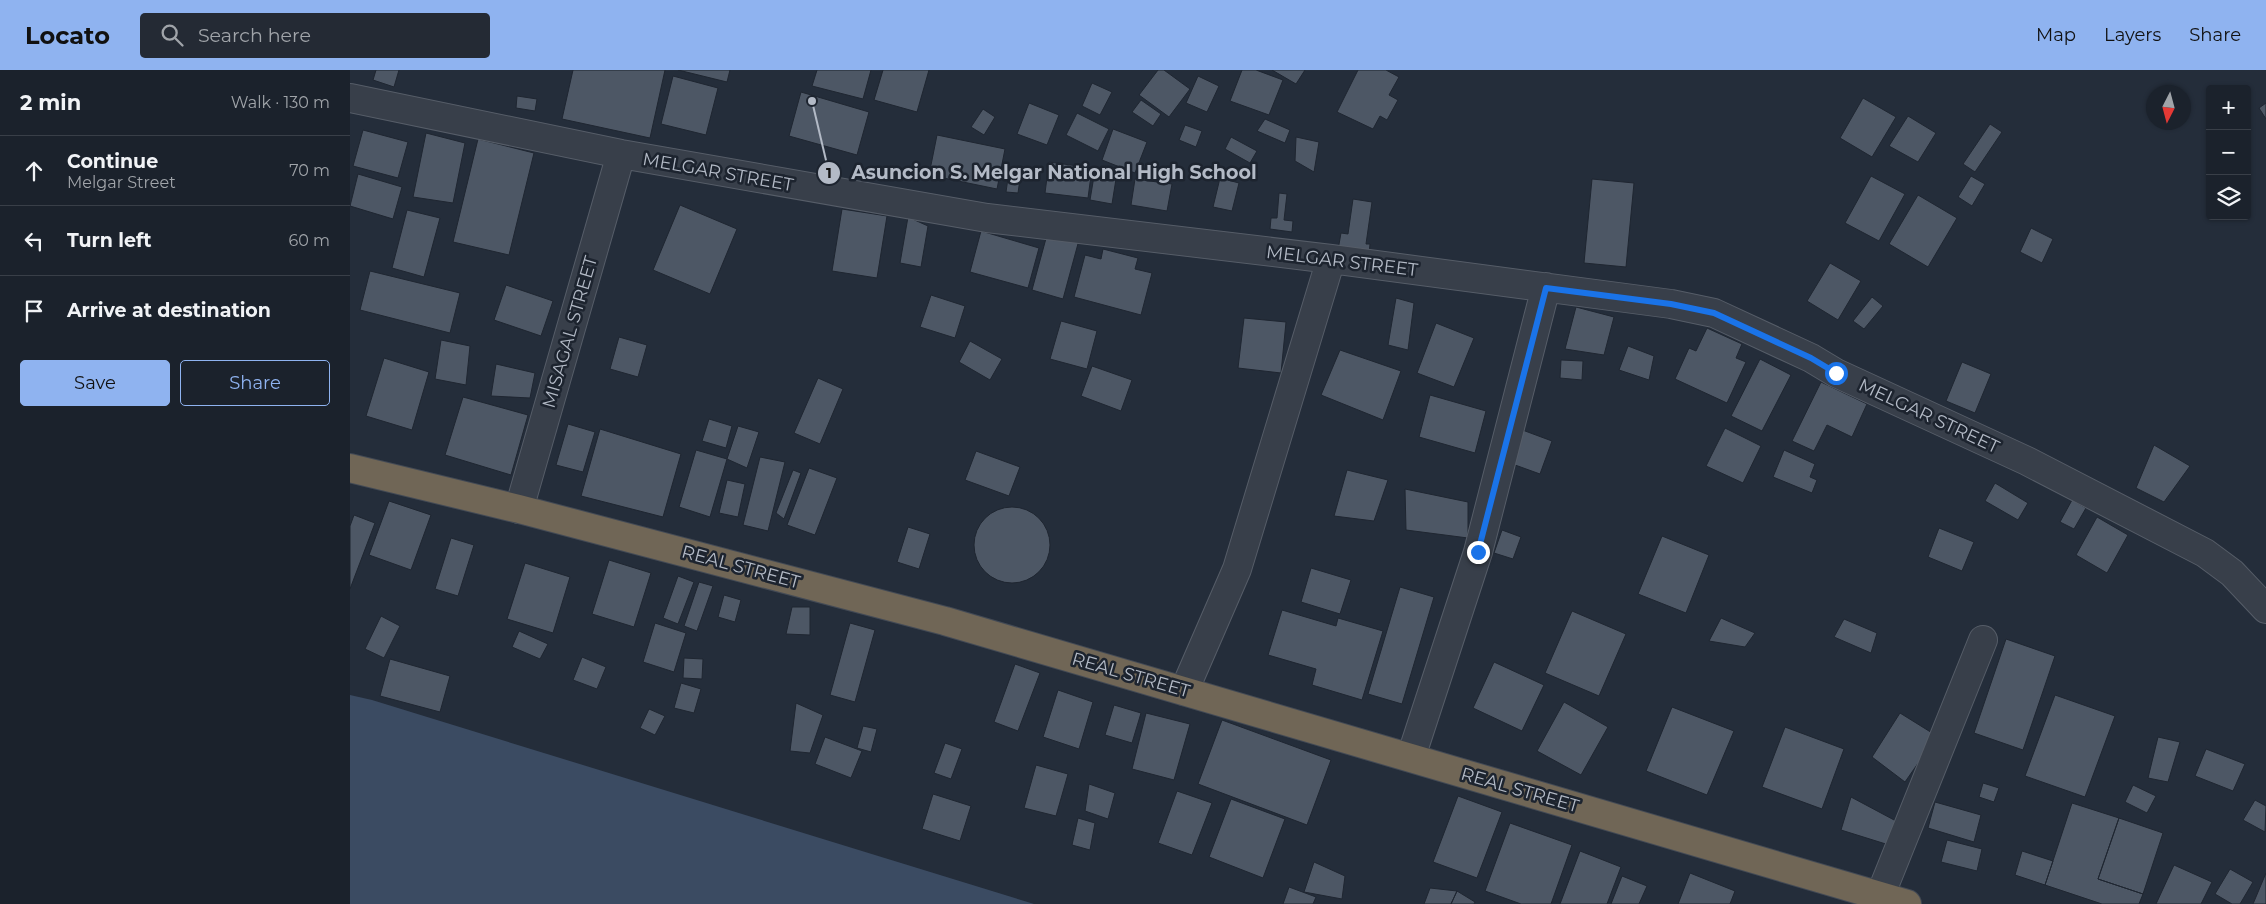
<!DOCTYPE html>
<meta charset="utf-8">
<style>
:root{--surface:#1b222c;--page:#242a34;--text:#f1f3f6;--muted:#a0a4a9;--line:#393f48;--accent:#8fb3f0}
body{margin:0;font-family:Montserrat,sans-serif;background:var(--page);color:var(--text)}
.controls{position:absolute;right:15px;top:15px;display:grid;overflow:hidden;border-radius:5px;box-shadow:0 1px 4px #0004}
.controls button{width:45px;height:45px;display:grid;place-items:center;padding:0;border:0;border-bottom:1px solid var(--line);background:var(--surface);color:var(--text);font:25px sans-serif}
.compass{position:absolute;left:1796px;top:15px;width:45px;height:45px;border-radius:50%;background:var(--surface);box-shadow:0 1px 4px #0004;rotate:186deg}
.stop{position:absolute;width:15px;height:15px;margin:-11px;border:4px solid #1a73e8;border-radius:50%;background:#fff}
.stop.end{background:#1a73e8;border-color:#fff;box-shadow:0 1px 5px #0008}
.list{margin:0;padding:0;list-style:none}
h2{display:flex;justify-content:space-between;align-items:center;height:65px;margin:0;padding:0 20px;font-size:21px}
h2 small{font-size:16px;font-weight:400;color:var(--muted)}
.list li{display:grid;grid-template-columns:32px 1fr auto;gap:15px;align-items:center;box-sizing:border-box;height:70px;padding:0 20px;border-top:1px solid var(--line)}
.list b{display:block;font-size:19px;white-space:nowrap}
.list p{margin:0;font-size:16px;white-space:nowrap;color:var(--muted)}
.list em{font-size:16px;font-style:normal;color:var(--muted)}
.actions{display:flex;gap:10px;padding:15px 20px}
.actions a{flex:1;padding:11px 0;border:1px solid var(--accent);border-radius:5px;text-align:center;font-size:18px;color:var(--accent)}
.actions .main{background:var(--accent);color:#111}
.icon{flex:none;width:28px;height:28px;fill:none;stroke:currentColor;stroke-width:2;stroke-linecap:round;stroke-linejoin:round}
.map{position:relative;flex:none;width:1916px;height:834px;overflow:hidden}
header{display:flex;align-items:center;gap:30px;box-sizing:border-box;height:70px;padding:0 25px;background:var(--accent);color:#111}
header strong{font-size:24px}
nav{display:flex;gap:28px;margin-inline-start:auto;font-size:18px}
.search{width:350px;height:45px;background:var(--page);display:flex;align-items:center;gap:12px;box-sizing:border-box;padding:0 18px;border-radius:5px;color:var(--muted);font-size:19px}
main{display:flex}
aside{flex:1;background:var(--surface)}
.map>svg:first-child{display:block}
.water{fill:#3b4b62}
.building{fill:#4d5765;stroke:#1f2631}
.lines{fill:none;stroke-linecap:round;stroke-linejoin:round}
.minor-casing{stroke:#565d68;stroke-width:30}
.highway-casing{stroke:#434a55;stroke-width:30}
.minor{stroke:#383f4a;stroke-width:28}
.highway{stroke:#706656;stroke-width:28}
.route{stroke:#1a73e8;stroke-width:6}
.labels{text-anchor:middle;stroke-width:5;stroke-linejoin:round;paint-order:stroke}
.street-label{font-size:18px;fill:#b3bac6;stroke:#1d242f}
.leader{fill:none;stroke:#b3bac6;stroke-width:2}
.callout-dot{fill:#b3bac6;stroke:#1d242f;stroke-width:2}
.mark-label{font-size:15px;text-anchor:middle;font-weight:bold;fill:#111}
.callout-label{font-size:19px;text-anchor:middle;font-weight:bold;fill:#b3bac6;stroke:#1d242f;stroke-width:5;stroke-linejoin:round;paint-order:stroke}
</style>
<header>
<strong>Locato</strong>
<div class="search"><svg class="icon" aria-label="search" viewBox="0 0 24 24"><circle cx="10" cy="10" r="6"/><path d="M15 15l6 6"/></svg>Search here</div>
<nav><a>Map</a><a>Layers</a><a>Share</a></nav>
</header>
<main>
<aside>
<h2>2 min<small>Walk · 130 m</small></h2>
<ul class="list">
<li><svg class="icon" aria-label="ahead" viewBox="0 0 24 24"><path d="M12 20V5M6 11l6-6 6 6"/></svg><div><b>Continue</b><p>Melgar Street</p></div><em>70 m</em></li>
<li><svg class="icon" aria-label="left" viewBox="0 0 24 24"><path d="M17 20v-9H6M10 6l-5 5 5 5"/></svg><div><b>Turn left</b></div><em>60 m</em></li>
<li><svg class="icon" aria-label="arrive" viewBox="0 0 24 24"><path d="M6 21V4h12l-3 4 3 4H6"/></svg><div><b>Arrive at destination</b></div></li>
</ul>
<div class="actions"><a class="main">Save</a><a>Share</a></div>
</aside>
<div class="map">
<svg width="1916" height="834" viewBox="0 0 1916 834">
<rect width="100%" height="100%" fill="#242d3a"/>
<path class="water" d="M0 625 22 630 684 834H0Z"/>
<path class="building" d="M26 0H49L44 17 23 10Z
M223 0H315L300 68 212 49Z
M328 0H380L377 12Z
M467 0H521L513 29 462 16Z
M533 0H579L567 42 524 30Z
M808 0H814L840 19 819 47 789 25Z
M892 0H906L933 10 919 45 880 31Z
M922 0H955L946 14Z
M1008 0H1036L1049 7 1039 25 1048 30 1037 50 1030 46 1023 59 987 42Z
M323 6 368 18 356 65 311 54Z
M848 6 869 16 857 42 836 33Z
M742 13 762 22 750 45 732 36Z
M451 22 519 42 507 85 439 66Z
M167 26 187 29 185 41 166 38Z
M1513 28 1546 47 1522 87 1490 68Z
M791 30 811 44 803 56 782 42Z
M679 33 709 45 697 75 667 64Z
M1916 33V49L1909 38Z
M633 39 645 47 634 65 621 57Z
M727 43 759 59 748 81 716 65Z
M1558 46 1586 63 1568 92 1539 76Z
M915 49 940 60 935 73 907 61Z
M1640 54 1652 62 1625 102 1613 94Z
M835 55 852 61 846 77 829 70Z
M763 59 797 72 785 103 752 90Z
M13 60 58 72 48 108 3 96Z
M76 63 115 73 103 133 63 127Z
M587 65 655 79 647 119 579 105Z
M881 67 907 81 900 93 875 79Z
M946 67 969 72 964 102 945 91Z
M128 69 184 83 159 185 103 172Z
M699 92 742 98 738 128 695 123Z
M659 101 671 102 668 123 656 122Z
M8 104 52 117 43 149 0 136Z
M744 106 766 109 762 134 740 130Z
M1521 106 1555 124 1529 171 1495 153Z
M1621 106 1635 114 1622 136 1608 127Z
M870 108 889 113 882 141 863 137Z
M785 109 822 114 817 141 781 135Z
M1242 109 1284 113 1276 197 1234 193Z
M929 123 937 124 934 150 943 151 942 162 920 159 921 148H927Z
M1568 125 1607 148 1578 197 1539 174Z
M1003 129 1022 132 1016 174H1020L1019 184 988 180 991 163 998 164Z
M330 135 387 159 360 224 303 200Z
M492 139 537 146 527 208 482 201Z
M57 140 90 148 74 207 42 198Z
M558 147 578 156 571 197 550 193Z
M1681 158 1703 169 1692 193 1670 182Z
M631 161 689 178 678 218 620 202Z
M698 161 729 170 713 229 682 220Z
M753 179 788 188 785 199 802 203 791 245 724 227 735 185 751 189Z
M1480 193 1511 211 1488 250 1457 231Z
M20 201 110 223 100 263 10 240Z
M156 215 203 231 191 266 144 250Z
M581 225 615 236 605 268 570 257Z
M1522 227 1533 236 1514 259 1503 251Z
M1046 228 1064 233 1058 280 1038 275Z
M1226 237 1264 247 1254 285 1215 279Z
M894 248 936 252 931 303 888 298Z
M711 251 747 261 737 299 700 289Z
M1086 253 1124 268 1104 317 1067 303Z
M1357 258 1392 274 1386 288 1396 292 1377 333 1325 309 1339 278 1346 281Z
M269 267 297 275 288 307 260 299Z
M91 270 120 276 116 315 85 309Z
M620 271 652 289 640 310 609 292Z
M1278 276 1304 286 1299 310 1269 300Z
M990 280 1051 301 1033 350 971 325Z
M34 288 79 302 62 360 16 346Z
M1410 289 1441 305 1412 361 1381 346Z
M1211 290 1233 291 1232 310 1210 308Z
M1612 292 1641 304 1625 343 1596 331Z
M146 294 185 303 180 328 141 326Z
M742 296 782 310 771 341 731 326Z
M468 308 493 319 470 374 444 363Z
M1471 312 1517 334 1502 367 1477 355 1464 381 1442 371Z
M1080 325 1136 341 1125 383 1069 367Z
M113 327 178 345 161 405 95 385Z
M359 349 382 356 376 378 352 371Z
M218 354 245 362 233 402 206 395Z
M388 356 409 362 397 398 377 389Z
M1167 358 1202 371 1190 404 1154 391Z
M1375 358 1411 376 1393 413 1356 396Z
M250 359 331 384 313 447 231 426Z
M1804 375 1840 396 1814 432 1786 418Z
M346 380 377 389 360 447 329 437Z
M1434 380 1465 394 1460 407 1467 410 1462 423 1423 407Z
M626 381 670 397 659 426 615 410Z
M410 387 435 392 418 461 393 455Z
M459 398 487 408 465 465 437 455Z
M443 400 451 403 434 449 426 443Z
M997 400 1038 410 1024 451 984 446Z
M377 410 395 414 388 447 369 443Z
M1645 413 1678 433 1668 450 1635 431Z
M1055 419 1118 432V468L1056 460Z
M1722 430 1736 438 1724 459 1710 452Z
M39 431 81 445 61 500 19 485Z
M624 475a38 38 0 1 1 76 0a38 38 0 1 1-76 0Z
M4 445 25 453 0 519V456Z
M1747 447 1778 465 1757 503 1726 485Z
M558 457 580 464 569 499 547 492Z
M1589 458 1624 472 1612 501 1578 487Z
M1152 460 1171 467 1163 489 1144 483Z
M1312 466 1359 485 1336 543 1288 524Z
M101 468 124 475 108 526 85 519Z
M259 490 301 503 284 557 242 544Z
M175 493 220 507 203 563 157 549Z
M961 498 1001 510 990 544 951 532Z
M328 506 344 512 328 554 313 548Z
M349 512 363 516 347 561 334 556Z
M1050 517 1084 527 1052 634 1018 624Z
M374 525 391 530 385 552 368 547Z
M442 537H460V565L436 564Z
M932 540 986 556 988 548 1033 561 1012 630 962 615 966 599 918 585Z
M1222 541 1276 564 1249 626 1195 603Z
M31 546 50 556 34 588 15 579Z
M1371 548 1405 563 1395 577 1359 571Z
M1494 549 1527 563 1521 583 1484 567Z
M305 553 336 563 324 602 293 592Z
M500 553 525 560 505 632 480 625Z
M169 561 198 574 190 589 162 577Z
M1656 569 1705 586 1673 680 1624 663Z
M232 587 256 597 247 619 223 610Z
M334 588 353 589 352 609 333 608Z
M40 589 100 606 90 642 30 626Z
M1144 592 1194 615 1172 661 1123 638Z
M665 594 690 603 668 661 644 652Z
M331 613 351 619 344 643 324 638Z
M708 620 743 632 729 679 693 667Z
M1705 625 1765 646 1735 727 1675 706Z
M1214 632 1258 657 1231 705 1187 681Z
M446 633 473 645 460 683 440 681Z
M764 635 791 643 782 673 755 665Z
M1322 637 1384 661 1357 725 1296 701Z
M299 639 315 646 305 665 290 658Z
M796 643 840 654 824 710 782 699Z
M1550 643 1587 666 1555 712 1522 687Z
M872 650 981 690 957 755 848 714Z
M513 656 527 659 521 682 507 678Z
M1435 657 1494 679 1472 739 1412 717Z
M475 667 512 681 501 708 465 694Z
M1808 667 1830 672 1818 712 1798 708Z
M595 673 612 679 601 709 584 703Z
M1856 679 1895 694 1883 721 1845 706Z
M686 695 718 704 706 746 674 738Z
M1633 713 1649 718 1644 732 1629 727Z
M739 714 765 723 758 749 735 741Z
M1783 715 1806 726 1797 743 1775 732Z
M827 721 862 733 842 785 808 773Z
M583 724 621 736 610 771 572 759Z
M1108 726 1152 742 1127 808 1083 792Z
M1501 727 1546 751 1539 775 1491 760Z
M881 729 935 749 913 808 859 787Z
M1905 730 1916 736 1915 762 1893 750Z
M1585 732 1631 745 1624 772 1578 758Z
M1722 733 1769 748 1748 809 1793 824 1789 834H1752L1695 815Z
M728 748 745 753 740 780 722 775Z
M1769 748 1813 763 1793 824 1748 809Z
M1160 753 1222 775 1201 834H1171L1135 821Z
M1597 770 1632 779 1627 801 1591 792Z
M1230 781 1271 797 1257 834H1210Z
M1672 781 1703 791 1695 815 1665 805Z
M964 792 995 806 992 829 954 822Z
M1824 795 1862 812 1851 834H1806Z
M1880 799 1903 812 1890 834H1882L1865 824Z
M1340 803 1385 821 1380 834H1328Z
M1916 803V834H1903Z
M1272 806 1297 816 1289 834H1261Z
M939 817 966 827 963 834H933Z
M1080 818 1107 821 1101 834H1074Z
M1107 821 1125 832 1124 834H1101Z"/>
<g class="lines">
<defs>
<path id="minor" d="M0 28 271 84 637 148 981 189 1321 234 1364 243 1461 288 1486 303 1677 391 1855 483 1882 503 1916 539
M169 439 271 84
M834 621 887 499 981 189
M1061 687 1128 482 1196 217
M1530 826 1633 570"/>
<path id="highway" d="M0 398 169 439 595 551 1557 834"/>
</defs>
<use href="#minor" class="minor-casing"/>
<use href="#highway" class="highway-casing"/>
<use href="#minor" class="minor"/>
<use href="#highway" class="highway"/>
</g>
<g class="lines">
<path class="route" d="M1128 482 1196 218 1321 234 1364 243 1461 288 1486 303"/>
</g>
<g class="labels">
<g class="street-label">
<text transform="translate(368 102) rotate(10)" y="6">MELGAR STREET</text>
<text transform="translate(992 191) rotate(7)" y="6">MELGAR STREET</text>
<text transform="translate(220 262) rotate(-74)" y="6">MISAGAL STREET</text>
<text transform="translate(1579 346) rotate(25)" y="6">MELGAR STREET</text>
<text transform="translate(391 497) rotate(15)" y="6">REAL STREET</text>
<text transform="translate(781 605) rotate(16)" y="6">REAL STREET</text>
<text transform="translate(1170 720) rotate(16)" y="6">REAL STREET</text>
</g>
</g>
<path class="leader" d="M462 31L479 103"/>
<g class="callout-dot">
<circle cx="462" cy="31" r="5"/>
<circle cx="479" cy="103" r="12"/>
</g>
<g class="mark-label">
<text x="479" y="108">1</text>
</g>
<g class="callout-label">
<text x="704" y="109">Asuncion S. Melgar National High School</text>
</g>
</svg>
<div class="controls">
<button>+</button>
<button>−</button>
<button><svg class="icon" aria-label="layers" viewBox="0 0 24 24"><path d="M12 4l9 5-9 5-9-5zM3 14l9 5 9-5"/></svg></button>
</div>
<svg class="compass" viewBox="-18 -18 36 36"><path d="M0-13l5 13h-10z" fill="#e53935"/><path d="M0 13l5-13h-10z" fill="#a0a4a9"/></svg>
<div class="stop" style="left:1486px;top:303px"></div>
<div class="stop end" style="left:1128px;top:482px"></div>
</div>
</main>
